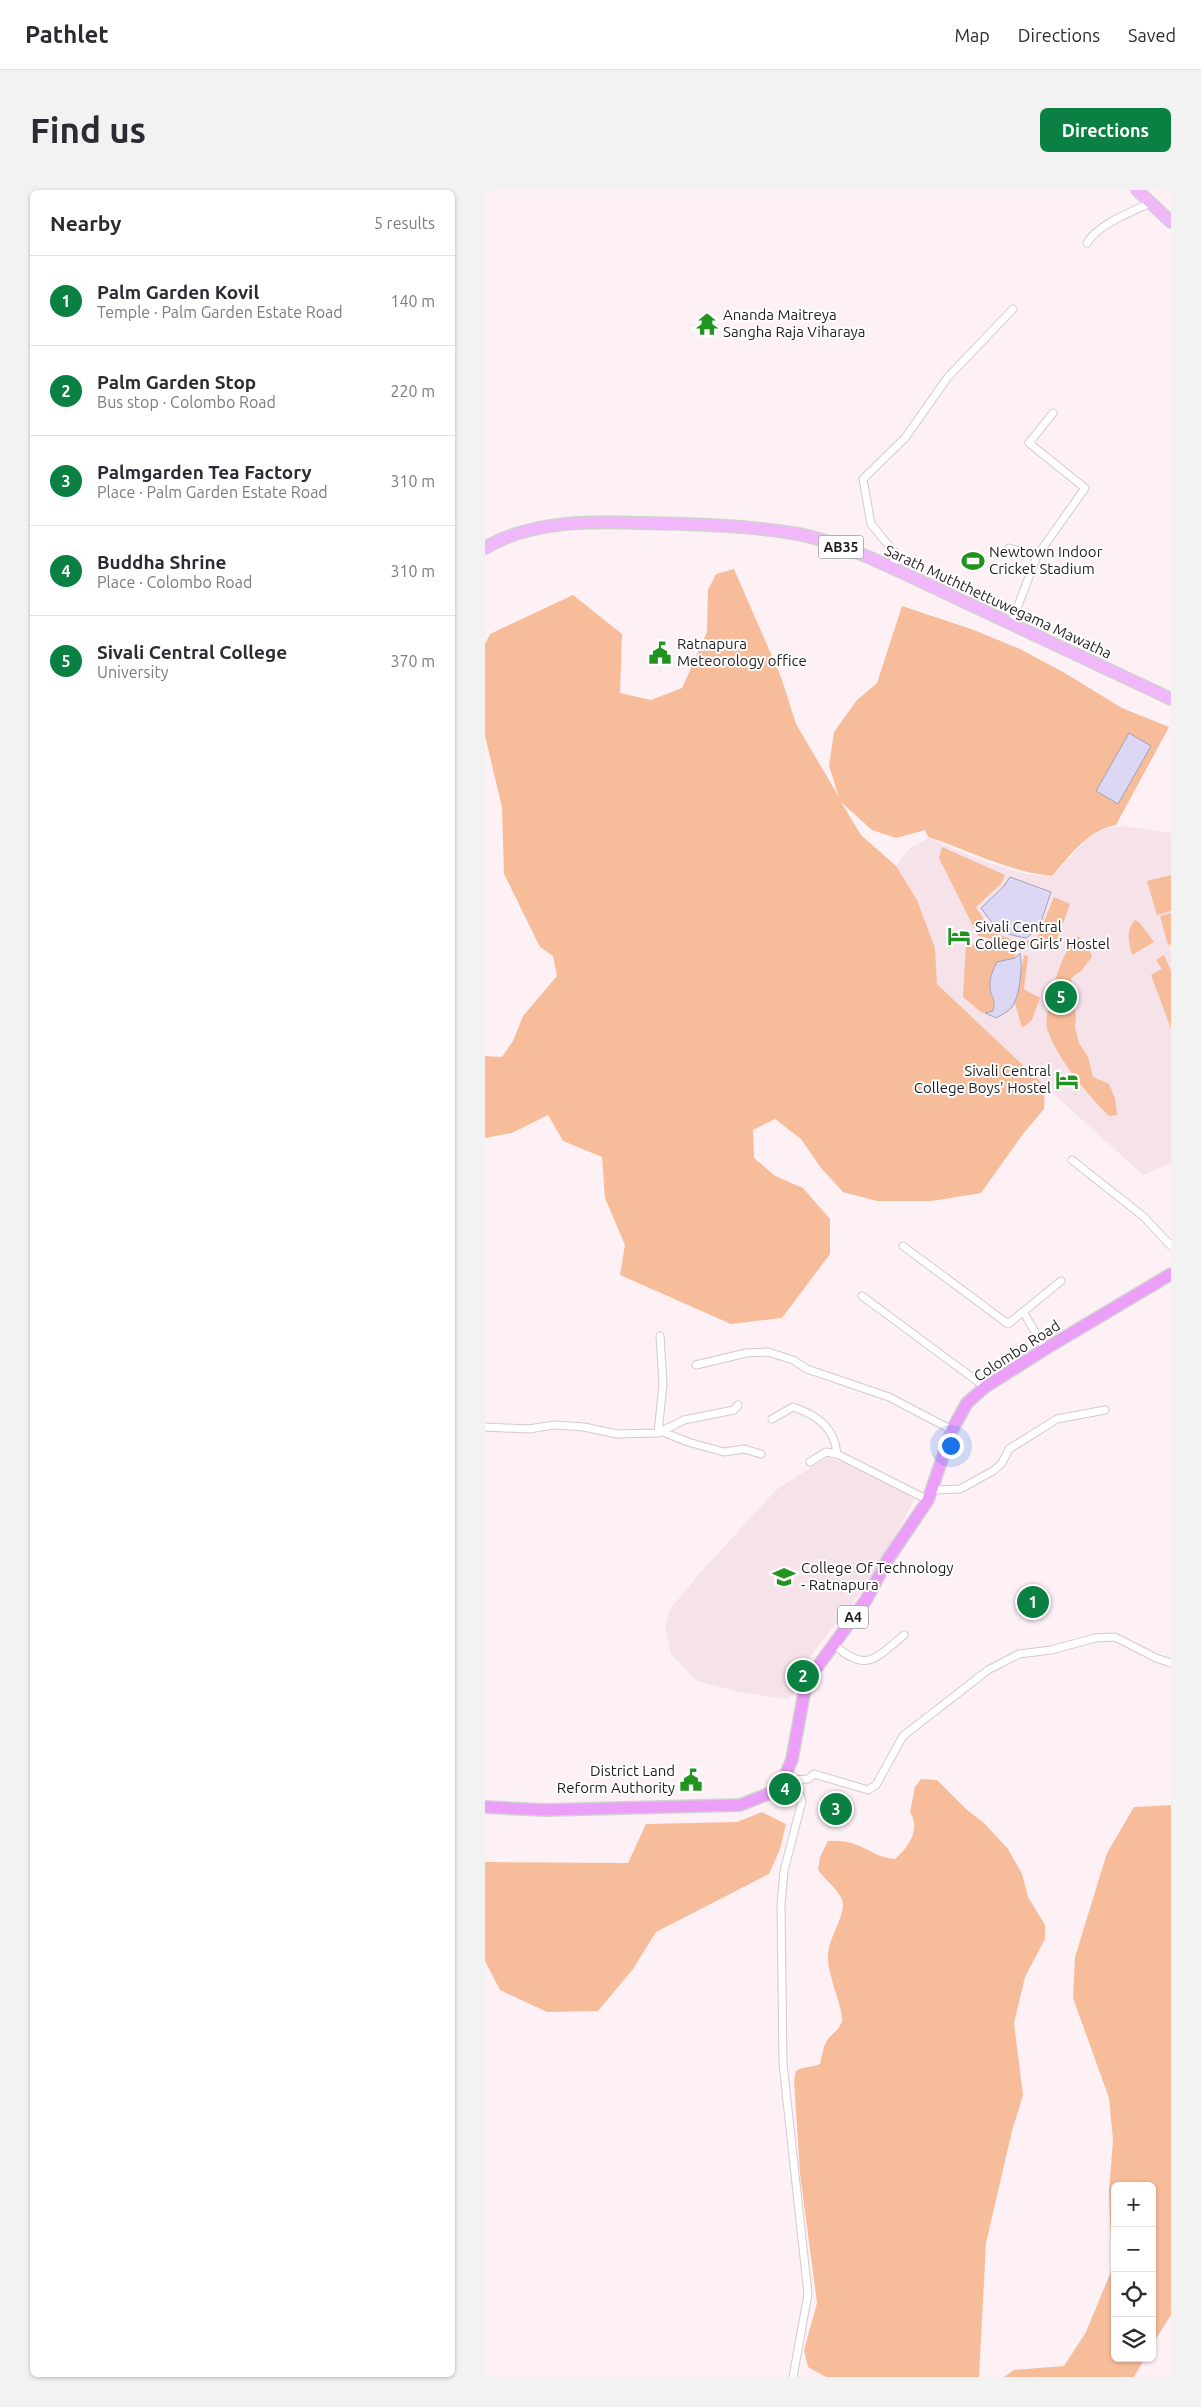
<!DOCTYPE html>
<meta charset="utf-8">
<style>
:root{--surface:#fff;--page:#f2f2f3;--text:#2b2b33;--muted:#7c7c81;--line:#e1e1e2;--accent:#0b8043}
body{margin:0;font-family:Ubuntu,sans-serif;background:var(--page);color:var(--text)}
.controls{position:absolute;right:15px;bottom:15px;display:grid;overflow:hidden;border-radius:8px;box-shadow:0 1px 4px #0004}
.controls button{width:45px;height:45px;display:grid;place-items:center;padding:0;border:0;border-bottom:1px solid var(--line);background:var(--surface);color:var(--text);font:25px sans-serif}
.you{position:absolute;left:465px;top:1255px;width:18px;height:18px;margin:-12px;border:4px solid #fff;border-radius:50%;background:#1a73e8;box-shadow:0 0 0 8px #1a73e833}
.badge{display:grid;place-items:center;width:32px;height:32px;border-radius:50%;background:var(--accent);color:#fff;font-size:16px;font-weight:700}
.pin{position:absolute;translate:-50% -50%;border:2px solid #fff;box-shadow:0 1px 5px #0006}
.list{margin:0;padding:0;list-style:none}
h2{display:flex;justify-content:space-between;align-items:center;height:65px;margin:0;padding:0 20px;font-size:21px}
h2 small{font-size:16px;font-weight:400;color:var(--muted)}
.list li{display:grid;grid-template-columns:32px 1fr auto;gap:15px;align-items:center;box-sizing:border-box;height:90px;padding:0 20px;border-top:1px solid var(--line)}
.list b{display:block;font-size:19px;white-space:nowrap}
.list p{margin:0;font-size:16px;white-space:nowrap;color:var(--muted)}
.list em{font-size:16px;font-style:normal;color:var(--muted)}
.icon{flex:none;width:28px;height:28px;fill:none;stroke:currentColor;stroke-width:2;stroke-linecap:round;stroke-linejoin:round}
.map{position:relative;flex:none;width:686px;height:2187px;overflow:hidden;border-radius:8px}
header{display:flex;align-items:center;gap:30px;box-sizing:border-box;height:70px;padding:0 25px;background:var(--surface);border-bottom:1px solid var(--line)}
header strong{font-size:24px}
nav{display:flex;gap:28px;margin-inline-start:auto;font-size:18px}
.intro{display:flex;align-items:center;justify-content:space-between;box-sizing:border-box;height:120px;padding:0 30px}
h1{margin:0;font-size:35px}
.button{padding:12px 22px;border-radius:8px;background:var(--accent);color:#fff;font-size:18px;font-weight:700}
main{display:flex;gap:30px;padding:0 30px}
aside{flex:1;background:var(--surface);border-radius:8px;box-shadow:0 1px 4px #0004}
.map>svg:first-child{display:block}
.built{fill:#f6e2e9}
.green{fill:#f7bd9a}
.water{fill:#dbd7f4;stroke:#a4a0b4}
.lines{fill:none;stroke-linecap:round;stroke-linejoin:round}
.minor-casing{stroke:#d5c9ce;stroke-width:9}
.primary-casing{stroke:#d3d2d2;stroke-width:14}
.trunk-casing{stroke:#d3d2d2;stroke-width:14}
.minor{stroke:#fff;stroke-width:7}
.primary{stroke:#f0b7fa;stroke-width:11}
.trunk{stroke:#eb9ff8;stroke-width:11}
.labels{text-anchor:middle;stroke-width:4;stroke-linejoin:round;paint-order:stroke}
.shield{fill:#fff;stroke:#646262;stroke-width:1}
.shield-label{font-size:14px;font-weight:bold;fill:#221e1f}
.poi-label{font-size:15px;fill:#221e1f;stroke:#fff;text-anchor:start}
.street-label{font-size:15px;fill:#221e1f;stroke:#fff}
</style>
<header>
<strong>Pathlet</strong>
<nav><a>Map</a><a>Directions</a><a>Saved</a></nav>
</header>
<div class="intro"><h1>Find us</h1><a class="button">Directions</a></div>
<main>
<aside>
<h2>Nearby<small>5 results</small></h2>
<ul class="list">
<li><span class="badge">1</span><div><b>Palm Garden Kovil</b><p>Temple · Palm Garden Estate Road</p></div><em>140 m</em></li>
<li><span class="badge">2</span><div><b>Palm Garden Stop</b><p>Bus stop · Colombo Road</p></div><em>220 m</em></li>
<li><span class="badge">3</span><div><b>Palmgarden Tea Factory</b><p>Place · Palm Garden Estate Road</p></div><em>310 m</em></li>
<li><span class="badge">4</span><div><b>Buddha Shrine</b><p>Place · Colombo Road</p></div><em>310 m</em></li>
<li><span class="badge">5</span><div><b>Sivali Central College</b><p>University</p></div><em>370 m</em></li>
</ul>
</aside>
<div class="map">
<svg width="686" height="2187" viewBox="0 0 686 2187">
<rect width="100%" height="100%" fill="#fdf1f5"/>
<path class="built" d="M638 636 686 643V973L658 985 560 896 452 794 450 758 432 710 411 676 424 659 443 648 498 671 540 684 567 687 603 648 620 639Z
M342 1267 376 1279 428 1306 429 1310 386 1390 329 1461 316 1481 310 1502 306 1507 301 1509 254 1502 212 1491 186 1464 180 1435 186 1418 214 1384 291 1300Z"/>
<path class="green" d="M249 379 296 487 311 534 354 607 344 576 349 542 372 510 392 493 417 416 489 440 535 459 578 482 637 518 684 537 631 635C601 641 586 665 567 686 520 681 487 661 443 647L440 640 411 648 387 640 356 612 376 645 411 676 432 710 450 758 452 794 560 896 559 919 538 944 496 1003 447 1011H392L358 1002 336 978 316 949 290 929 268 940 269 968 290 986 318 998 345 1029V1064L297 1128 246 1134 135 1085 140 1055 120 1008 117 967 78 951 63 925 27 943 0 948V866L17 867 28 851 38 826 72 786 68 766 55 757 19 684 17 617 0 546V454L5 444 88 405 137 444 135 503 166 510 197 498 222 442 223 400 231 384Z
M457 657 520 685 516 694 491 717C507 743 515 750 545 751V757L493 746 454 668Z
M686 685V721L672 725 662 691Z
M569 707 585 714 569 758 549 756Z
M686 723V754L683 755 675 726Z
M650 730 655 733 669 752 647 765C644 752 640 741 650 730Z
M593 746 604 757 607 767 596 781 586 788 591 828 590 837 594 853 603 867 608 887 624 894 630 908 632 925 624 926C602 904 573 870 562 839 558 827 573 777 580 765 583 758 589 752 593 746Z
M481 753 530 762V768L512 772C508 780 503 789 505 798 506 810 511 805 508 821L497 823 478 807Z
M539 765 543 766 539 799 555 808 547 830 537 838 530 813Z
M679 765 686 781V839L666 785 677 779 671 770Z
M436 1589 452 1590 482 1620 498 1632 523 1659 537 1684 543 1707 560 1735V1749L540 1787 529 1833 538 1905 527 1941 501 2053 494 2187H341L323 2177 319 2160 332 2113 315 1984 309 1890 311 1881C318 1876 326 1878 335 1874 337 1867 338 1855 343 1849 348 1843 355 1839 357 1831 359 1821 343 1786 343 1769 342 1749 358 1731 358 1714 357 1702 340 1690 333 1680L335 1667 343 1651C375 1648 385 1667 410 1669 424 1657 436 1639 425 1622L430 1597Z
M686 1615V2125L667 2155V1996H630V2168H660L649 2187H519L529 2180 579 2176 601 2142 627 2079 624 2001 628 1950 624 1908 588 1808 590 1767 622 1663 649 1617Z
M277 1622 301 1634 295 1659 284 1684 171 1742 148 1779 113 1821 62 1822 15 1800 0 1771V1672L143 1673 161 1634 252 1632Z"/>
<path class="water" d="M644 543 666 556 633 614 611 601Z
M525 687 566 702 554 738 541 748C514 743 512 740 496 718L519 696Z
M535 763C538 776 535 806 527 817 523 822 516 825 511 828L500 823 508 821C511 805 506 810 505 798 504 788 508 780 512 772L530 768Z"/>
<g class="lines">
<defs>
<path id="minor" d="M602 53C612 35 646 22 665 13
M524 358 552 366 526 434
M552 366 600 298 544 253 568 223
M408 379 410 363 386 334 378 289 420 248 463 187 528 119
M587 970 659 1027 686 1056
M418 1056 523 1134 576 1091
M377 1106 500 1197
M539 1123 560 1159
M211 1175 261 1163 283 1162 308 1170 322 1179 404 1207 467 1240
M287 1229 308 1217C332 1225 350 1238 352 1264L443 1310
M0 1237 44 1239 69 1235 99 1237 132 1244 173 1243 199 1230 249 1220 253 1215
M178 1242 203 1252 239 1262 259 1259 276 1264
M173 1243 178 1194 175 1146
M325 1272 341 1262 352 1264
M448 1300 475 1299 508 1281 517 1273 524 1259 572 1229 620 1220
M348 1454C381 1483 389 1470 419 1445
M301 1584 311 1594 317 1611 299 1681 296 1715 298 1874 323 2104 308 2187
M307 1590 323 1589 329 1584 383 1600 391 1595 418 1546 503 1480 534 1464 566 1460 610 1448 630 1447 671 1468 686 1473"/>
<path id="primary" d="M652 0 686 32
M0 358C44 331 105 331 155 333 207 334 261 335 313 344 361 353 422 385 467 406 540 440 613 475 686 509"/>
<path id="trunk" d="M0 1617 60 1620 255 1615 288 1602 301 1584 307 1569 319 1504 328 1483 381 1410 403 1369 443 1310 467 1240 482 1213 500 1197 560 1159 686 1084"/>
</defs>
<use href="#minor" class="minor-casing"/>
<use href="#primary" class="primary-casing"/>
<use href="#trunk" class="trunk-casing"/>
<use href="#minor" class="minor"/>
<use href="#primary" class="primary"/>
<use href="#trunk" class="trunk"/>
</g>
<defs>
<symbol id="temple-bare" viewBox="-9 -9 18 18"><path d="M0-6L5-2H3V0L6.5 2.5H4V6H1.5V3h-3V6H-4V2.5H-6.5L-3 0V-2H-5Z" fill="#219420" stroke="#fff" stroke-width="2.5" paint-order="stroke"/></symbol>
<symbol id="stadium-bare" viewBox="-9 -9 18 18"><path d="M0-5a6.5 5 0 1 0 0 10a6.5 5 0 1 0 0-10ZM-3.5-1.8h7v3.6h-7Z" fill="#219420" stroke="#fff" stroke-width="2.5" paint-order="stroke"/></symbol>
<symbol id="civic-bare" viewBox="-9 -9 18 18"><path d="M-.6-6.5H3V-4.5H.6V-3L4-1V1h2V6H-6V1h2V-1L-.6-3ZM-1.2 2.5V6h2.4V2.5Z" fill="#219420" stroke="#fff" stroke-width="2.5" paint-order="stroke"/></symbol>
<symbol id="hotel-bare" viewBox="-9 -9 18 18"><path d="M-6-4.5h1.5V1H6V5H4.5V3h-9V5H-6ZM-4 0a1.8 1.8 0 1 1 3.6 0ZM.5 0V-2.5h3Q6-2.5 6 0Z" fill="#219420" stroke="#fff" stroke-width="2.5" paint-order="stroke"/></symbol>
<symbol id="university-bare" viewBox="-9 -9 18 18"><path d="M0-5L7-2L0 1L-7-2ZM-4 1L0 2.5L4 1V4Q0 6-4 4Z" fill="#219420" stroke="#fff" stroke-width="2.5" paint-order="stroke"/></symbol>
</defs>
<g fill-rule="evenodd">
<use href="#temple-bare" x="206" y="118" width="32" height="32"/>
<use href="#stadium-bare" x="472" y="355" width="32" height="32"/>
<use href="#civic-bare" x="159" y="447" width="32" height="32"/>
<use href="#hotel-bare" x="458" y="730" width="32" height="32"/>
<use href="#hotel-bare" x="566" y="874" width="32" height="32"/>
<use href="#university-bare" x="283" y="1371" width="32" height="32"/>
<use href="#civic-bare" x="190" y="1574" width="32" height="32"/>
</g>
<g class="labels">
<g class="shield">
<rect x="333.5" y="345.5" width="45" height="23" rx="4"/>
<rect x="353" y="1415.5" width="30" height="23" rx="4"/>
</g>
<g class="shield-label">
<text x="356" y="362">AB35</text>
<text x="368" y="1432">A4</text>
</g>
<g class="poi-label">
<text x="238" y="130">Ananda Maitreya<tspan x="238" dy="17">Sangha Raja Viharaya</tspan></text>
<text x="504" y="367">Newtown Indoor<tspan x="504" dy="17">Cricket Stadium</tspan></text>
<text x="192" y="459">Ratnapura<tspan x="192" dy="17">Meteorology office</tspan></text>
<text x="490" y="742">Sivali Central<tspan x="490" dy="17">College Girls' Hostel</tspan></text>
<text x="566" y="886" text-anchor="end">Sivali Central<tspan x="566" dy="17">College Boys' Hostel</tspan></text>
<text x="316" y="1383">College Of Technology<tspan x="316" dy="17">- Ratnapura</tspan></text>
<text x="190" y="1586" text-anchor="end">District Land<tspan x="190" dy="17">Reform Authority</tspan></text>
</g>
<g class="street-label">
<text transform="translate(513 412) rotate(25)" y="5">Sarath Muththettuwegama Mawatha</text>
<text transform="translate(532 1161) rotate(-33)" y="5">Colombo Road</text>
</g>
</g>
</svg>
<div class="controls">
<button>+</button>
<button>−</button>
<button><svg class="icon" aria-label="locate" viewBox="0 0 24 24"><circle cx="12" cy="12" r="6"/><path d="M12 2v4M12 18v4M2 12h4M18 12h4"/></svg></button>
<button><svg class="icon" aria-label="layers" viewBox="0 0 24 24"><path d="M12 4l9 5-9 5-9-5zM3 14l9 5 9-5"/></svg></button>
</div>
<div class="you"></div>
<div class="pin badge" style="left:548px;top:1412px">1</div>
<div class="pin badge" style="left:318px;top:1486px">2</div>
<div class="pin badge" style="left:351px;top:1619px">3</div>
<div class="pin badge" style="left:300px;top:1599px">4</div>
<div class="pin badge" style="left:576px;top:807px">5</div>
</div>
</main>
